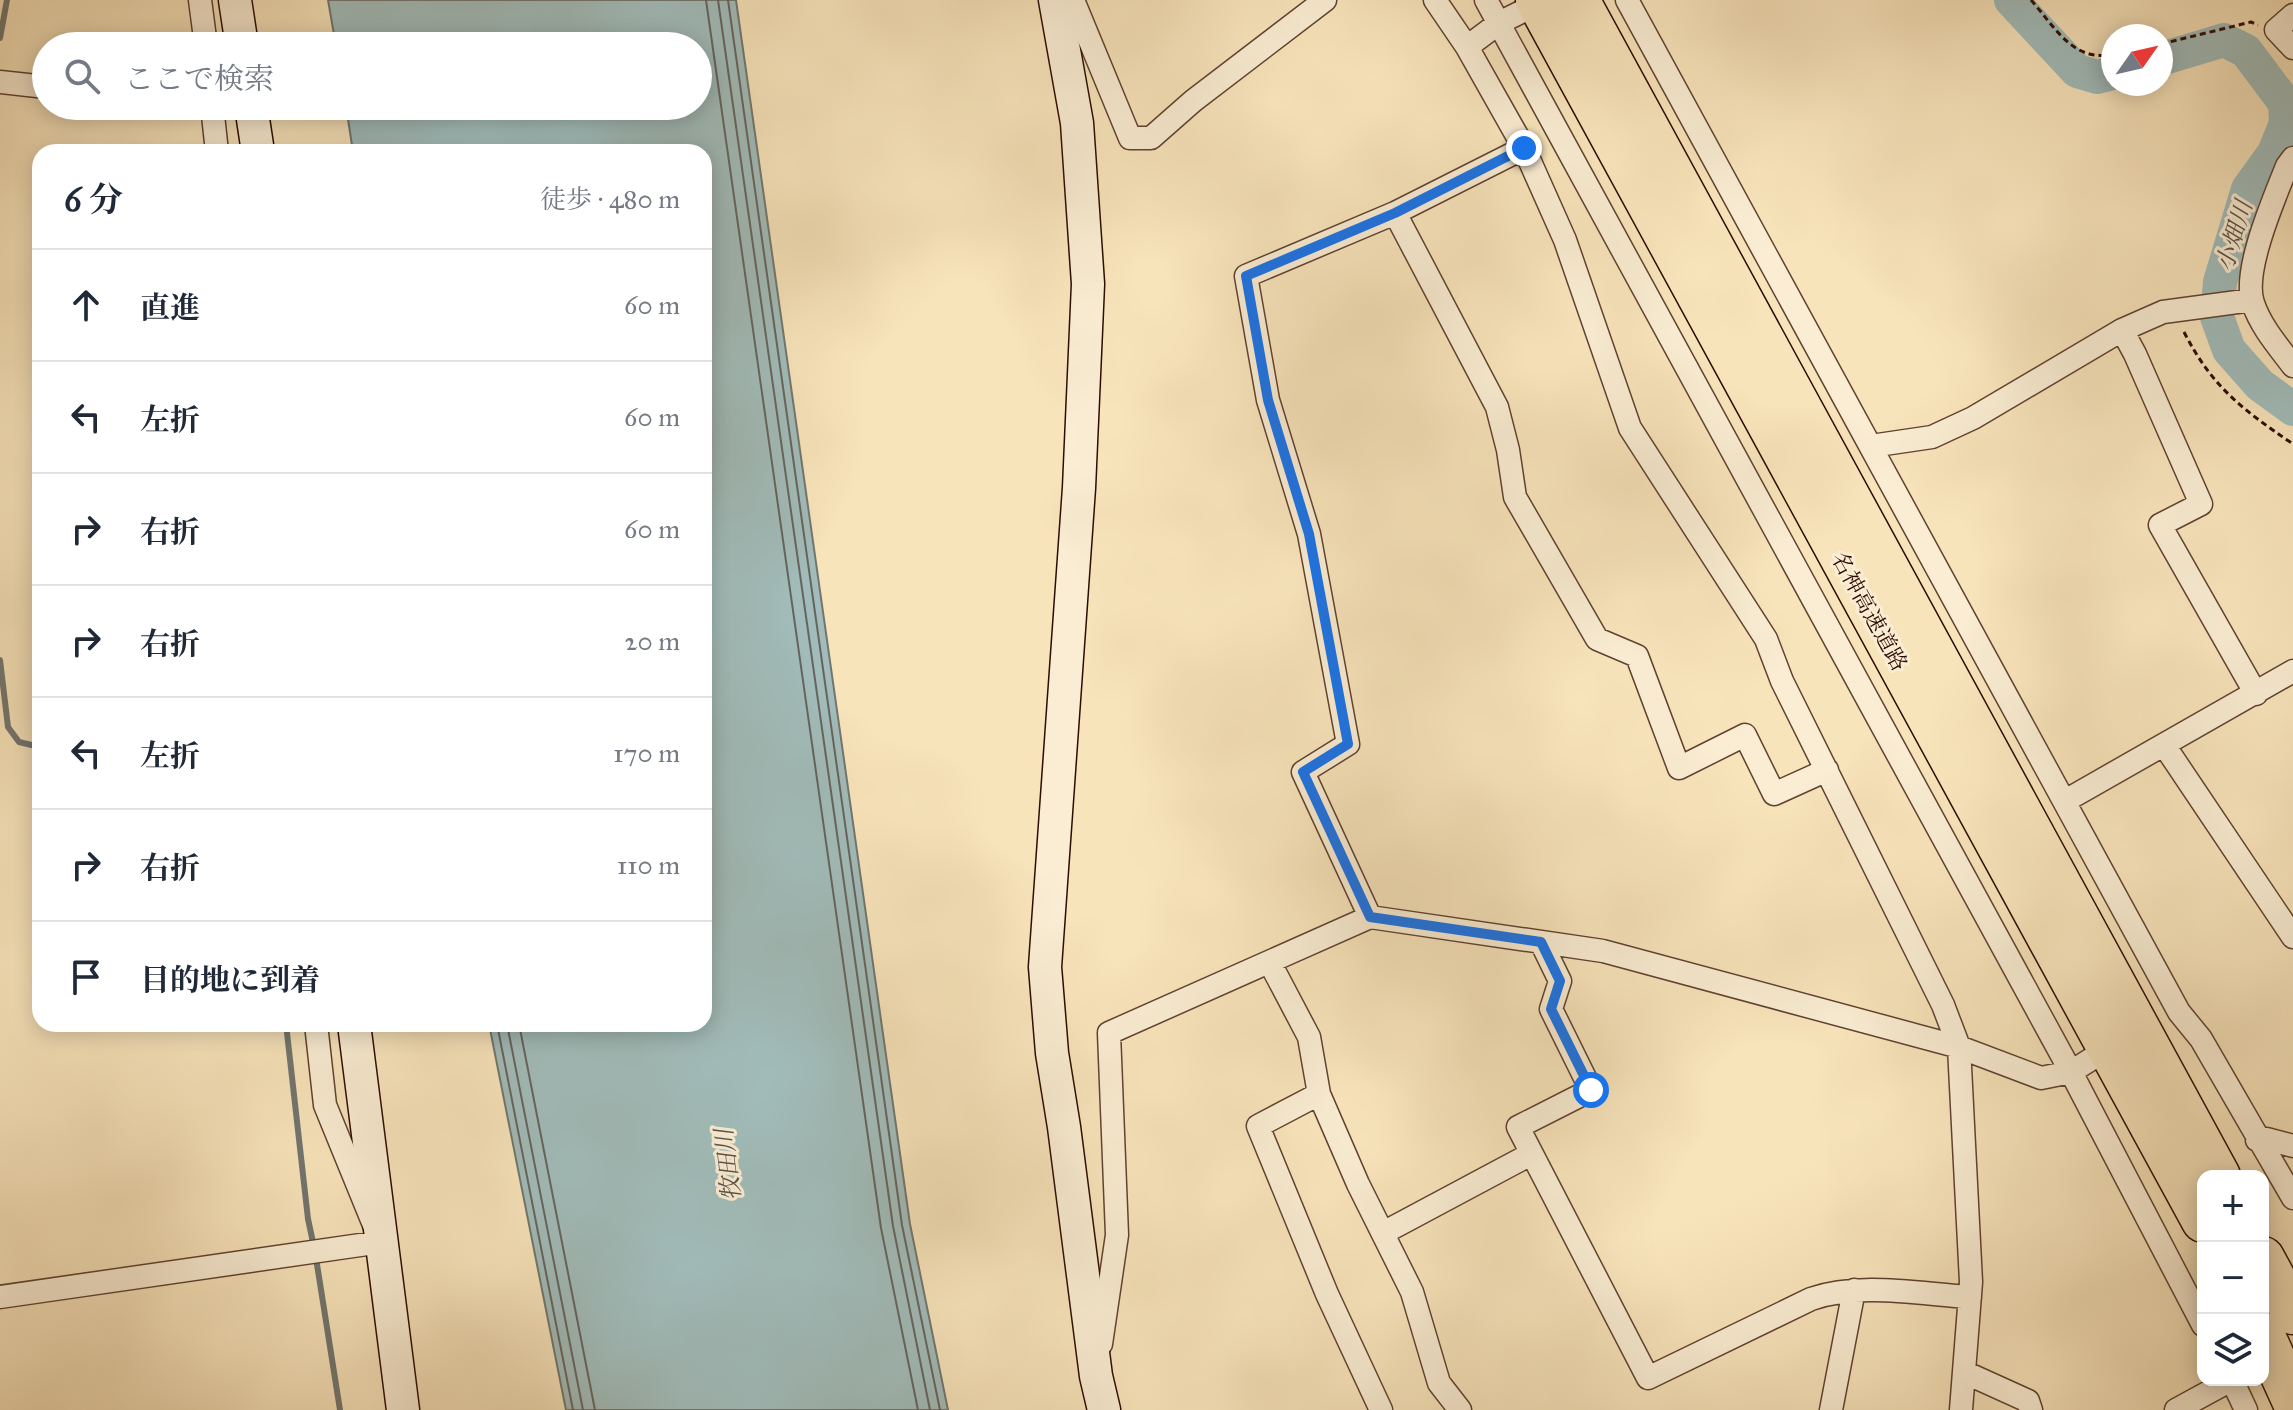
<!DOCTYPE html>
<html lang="ja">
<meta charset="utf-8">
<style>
:root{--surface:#fff;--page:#f2f2f3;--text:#1f2937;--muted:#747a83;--line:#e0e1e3}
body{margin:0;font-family:"IM FELL Great Primer","Noto Serif JP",serif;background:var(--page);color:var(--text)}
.controls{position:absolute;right:24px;bottom:24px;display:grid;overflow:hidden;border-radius:16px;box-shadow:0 4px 20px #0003}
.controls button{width:72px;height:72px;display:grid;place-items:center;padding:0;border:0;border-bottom:2px solid var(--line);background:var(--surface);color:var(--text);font:40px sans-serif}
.compass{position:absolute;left:2101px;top:24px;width:72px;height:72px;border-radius:50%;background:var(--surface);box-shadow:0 4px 20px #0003;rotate:56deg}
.stop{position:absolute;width:24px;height:24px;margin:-18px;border:6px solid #1a73e8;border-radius:50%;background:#fff}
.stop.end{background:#1a73e8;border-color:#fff;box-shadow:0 2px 8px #0008}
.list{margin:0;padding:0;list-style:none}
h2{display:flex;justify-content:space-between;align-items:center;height:104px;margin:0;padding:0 32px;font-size:34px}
h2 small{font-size:26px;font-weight:400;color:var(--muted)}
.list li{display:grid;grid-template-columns:52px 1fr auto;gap:24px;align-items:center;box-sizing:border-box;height:112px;padding:0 32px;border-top:2px solid var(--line)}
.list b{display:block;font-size:30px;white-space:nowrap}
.list em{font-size:26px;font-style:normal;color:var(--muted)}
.icon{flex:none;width:44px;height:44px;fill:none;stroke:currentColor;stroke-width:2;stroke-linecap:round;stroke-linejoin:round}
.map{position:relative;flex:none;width:2293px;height:1410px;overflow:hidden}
.search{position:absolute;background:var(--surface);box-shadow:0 4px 20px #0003;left:32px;top:32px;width:680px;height:88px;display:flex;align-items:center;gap:20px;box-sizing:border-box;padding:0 28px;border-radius:44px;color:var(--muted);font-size:30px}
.panel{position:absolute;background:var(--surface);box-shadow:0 4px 20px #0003;left:32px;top:144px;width:680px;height:888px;border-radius:24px}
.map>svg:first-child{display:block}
.water{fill:#a1bcba;stroke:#727670;stroke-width:2}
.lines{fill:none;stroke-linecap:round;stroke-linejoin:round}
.shore{stroke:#66645e;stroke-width:2}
.stream{stroke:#727670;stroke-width:6}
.river{stroke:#a1bcba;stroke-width:34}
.street-casing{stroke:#5f4230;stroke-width:25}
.secondary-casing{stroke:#2c0c02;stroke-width:35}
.highway-casing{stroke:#2c0c02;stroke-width:45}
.path{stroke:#2c0c02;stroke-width:3;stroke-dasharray:6 4;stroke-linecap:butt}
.street{stroke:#faedd3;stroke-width:22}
.secondary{stroke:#faedd3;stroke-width:32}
.highway{stroke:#f8e4bb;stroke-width:42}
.route{stroke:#1a73e8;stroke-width:10}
.labels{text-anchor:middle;stroke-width:6;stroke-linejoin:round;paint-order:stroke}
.street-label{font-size:22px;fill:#2c0c02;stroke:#faedd3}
.water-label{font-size:24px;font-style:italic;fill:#5b524c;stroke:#faedd3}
</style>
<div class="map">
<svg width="2293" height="1410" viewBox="0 0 2293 1410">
<rect width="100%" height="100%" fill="#f8e4bb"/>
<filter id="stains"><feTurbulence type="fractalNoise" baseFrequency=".0025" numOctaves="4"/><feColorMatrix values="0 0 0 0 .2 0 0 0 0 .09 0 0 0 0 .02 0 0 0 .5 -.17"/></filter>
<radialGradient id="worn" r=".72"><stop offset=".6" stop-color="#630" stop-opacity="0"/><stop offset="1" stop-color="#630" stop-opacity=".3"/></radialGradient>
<path class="water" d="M328 0H736L910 1224 948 1410H566L489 1024H704V152H353L346 106H698V46H336Z"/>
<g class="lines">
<path class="shore" d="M706 0 881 1228 918 1410
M718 0 893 1226 930 1410
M728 0 902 1225 940 1410
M497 1024 573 1410
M507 1024 583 1410
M519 1024 595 1410"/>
<path class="stream" d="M0 38 7 0
M0 660 8 727 19 742 40 747
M286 1024 308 1219 314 1247
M316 1258 340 1410"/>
<path class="river" d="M2011 0 2077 71 2097 77 2113 73
M2161 59 2224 40 2246 51 2285 103 2286 123 2274 153 2248 189 2220 282 2217 317 2229 350 2260 385 2293 409"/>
<defs>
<path id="street" d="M200 0 206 46
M1073 0 1130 138H1151L1193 101 1325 0
M1435 0 1467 47 1524 148 1565 240 1630 428 1766 639 1782 681 1943 1005 1959 1047 1971 1282 1961 1410
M1486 0 2071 1072 2203 1325
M1627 0 2179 1012 2201 1039 2293 1198
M2293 15 2276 30 2293 48
M1467 47 1499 23 1519 13
M0 82 46 87
M212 106 217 152
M2293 158 2287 166C2275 197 2242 271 2253 303 2261 327 2278 346 2293 366
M1395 213 1497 407 1508 450 1515 497 1597 639 1637 656 1679 768 1745 735 1774 794 1827 770
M2122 330 2135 354 2201 504 2160 525 2256 694
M1871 446 1932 437 1973 418 2122 330 2163 312 2252 300
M2164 745 2293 937
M2065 801 2293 671
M1370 917 1303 772 1348 744 1309 534 1268 400 1246 276 1395 213 1524 148
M1541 942 1560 981 1551 1009 1591 1090 1518 1127 1648 1378 1811 1299C1860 1282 1919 1294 1970 1297
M1270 963 1309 1037 1319 1094 1358 1184 1412 1292 1439 1383 1460 1410
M1319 1094 1258 1126 1327 1294 1381 1410
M2257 1140 2267 1139 2293 1146
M1383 1233 1531 1154
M0 1297 381 1242 325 1105 316 1024
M1101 1344 1117 1235 1109 1033 1370 917 1603 951 1959 1047 2041 1078 2071 1072 2093 1058
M1964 1372 2028 1401 2031 1410
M2232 1380 2246 1410
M1831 1410 1854 1290
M2176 1410 2231 1380"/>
<path id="secondary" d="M235 0 242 46
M1055 0 1077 123 1088 284 1079 488 1045 967 1052 1053 1064 1127 1096 1376 1104 1410
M251 106 258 152
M354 1024 403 1410"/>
<path id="highway" d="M1537 0 2203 1221
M1578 0 2219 1176
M2263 1258 2293 1313
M2263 1334 2293 1400"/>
</defs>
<use href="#street" class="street-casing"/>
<use href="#secondary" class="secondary-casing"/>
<use href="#highway" class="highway-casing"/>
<path class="path" d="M2031 0C2055 27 2073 63 2113 54
M2161 44 2251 22 2258 25
M2184 332C2212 387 2243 410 2293 444"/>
<use href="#street" class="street"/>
<use href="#secondary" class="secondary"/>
<use href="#highway" class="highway"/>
</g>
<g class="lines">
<path class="route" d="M1524 148 1395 213 1246 276 1268 400 1309 534 1348 744 1303 772 1370 917 1541 942 1560 981 1551 1009 1591 1090"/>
</g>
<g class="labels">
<g class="street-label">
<text transform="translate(1870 611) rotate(61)" y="8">名神高速道路</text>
</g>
<g class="water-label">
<text transform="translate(2234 236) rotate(-73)" y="8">小畑川</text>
<text transform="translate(728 1165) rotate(-97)" y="8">牧田川</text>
</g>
</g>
<rect width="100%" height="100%" filter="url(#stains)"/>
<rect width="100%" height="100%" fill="url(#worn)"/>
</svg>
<div class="controls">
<button>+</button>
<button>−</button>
<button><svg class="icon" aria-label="layers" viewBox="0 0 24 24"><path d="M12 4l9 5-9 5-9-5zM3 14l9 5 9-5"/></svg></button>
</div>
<svg class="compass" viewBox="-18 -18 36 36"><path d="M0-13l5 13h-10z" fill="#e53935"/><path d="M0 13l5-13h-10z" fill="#747a83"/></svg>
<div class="stop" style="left:1591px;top:1090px"></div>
<div class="stop end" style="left:1524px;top:148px"></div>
<div class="search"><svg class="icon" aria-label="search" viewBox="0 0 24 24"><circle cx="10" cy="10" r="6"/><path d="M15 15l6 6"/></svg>ここで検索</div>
<section class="panel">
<h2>6 分<small>徒歩 · 480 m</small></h2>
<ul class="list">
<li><svg class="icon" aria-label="ahead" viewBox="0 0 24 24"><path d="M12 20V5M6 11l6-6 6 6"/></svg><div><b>直進</b></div><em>60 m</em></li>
<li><svg class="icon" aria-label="left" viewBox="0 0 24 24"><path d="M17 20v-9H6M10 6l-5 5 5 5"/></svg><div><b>左折</b></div><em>60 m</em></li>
<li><svg class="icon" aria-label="right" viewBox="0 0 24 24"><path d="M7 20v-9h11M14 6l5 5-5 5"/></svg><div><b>右折</b></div><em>60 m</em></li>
<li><svg class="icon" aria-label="right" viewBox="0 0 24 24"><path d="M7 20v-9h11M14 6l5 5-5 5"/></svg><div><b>右折</b></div><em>20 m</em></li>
<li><svg class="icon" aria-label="left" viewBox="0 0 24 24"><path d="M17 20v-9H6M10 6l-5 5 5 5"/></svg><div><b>左折</b></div><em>170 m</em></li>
<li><svg class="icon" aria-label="right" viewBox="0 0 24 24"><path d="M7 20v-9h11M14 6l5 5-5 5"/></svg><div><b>右折</b></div><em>110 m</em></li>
<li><svg class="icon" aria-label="arrive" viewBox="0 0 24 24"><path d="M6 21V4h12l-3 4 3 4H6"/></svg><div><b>目的地に到着</b></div></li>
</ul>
</section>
</div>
